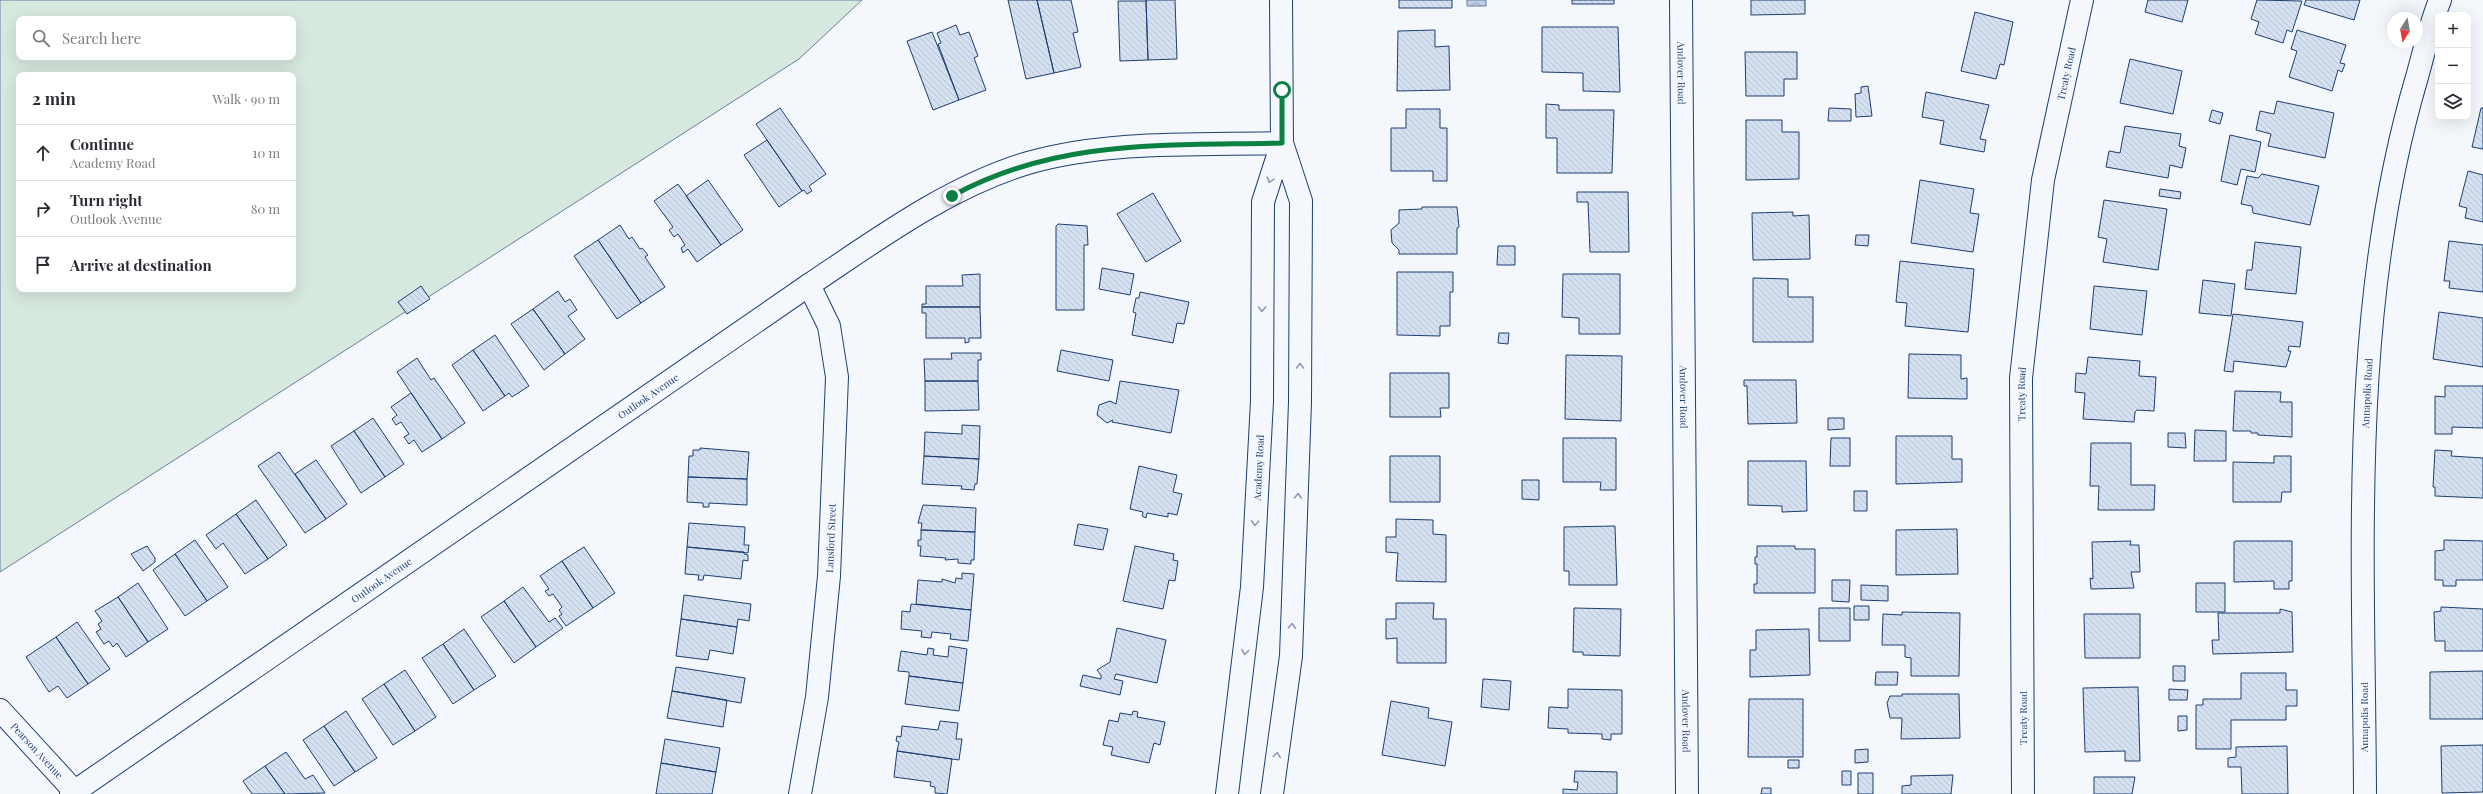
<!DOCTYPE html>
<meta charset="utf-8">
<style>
:root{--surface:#fff;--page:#f2f2f3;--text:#2b2b33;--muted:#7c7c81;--line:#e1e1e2}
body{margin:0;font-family:"Playfair Display",serif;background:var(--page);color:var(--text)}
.controls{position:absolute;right:12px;top:12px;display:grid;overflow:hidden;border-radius:8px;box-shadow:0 4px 16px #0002}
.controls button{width:36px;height:36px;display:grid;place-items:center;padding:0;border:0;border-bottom:1px solid var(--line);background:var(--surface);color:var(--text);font:20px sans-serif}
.compass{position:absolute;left:2387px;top:12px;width:36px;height:36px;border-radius:50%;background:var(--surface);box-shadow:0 4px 16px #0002;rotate:191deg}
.stop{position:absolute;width:12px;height:12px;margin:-9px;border:3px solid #0b8043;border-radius:50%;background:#fff}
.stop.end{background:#0b8043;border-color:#fff;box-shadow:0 1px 4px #0008}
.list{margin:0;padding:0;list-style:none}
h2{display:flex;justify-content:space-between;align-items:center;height:52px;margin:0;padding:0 16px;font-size:17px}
h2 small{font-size:13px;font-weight:400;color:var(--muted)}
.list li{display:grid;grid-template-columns:26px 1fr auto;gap:12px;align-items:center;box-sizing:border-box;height:56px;padding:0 16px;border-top:1px solid var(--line)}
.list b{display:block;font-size:15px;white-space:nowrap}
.list p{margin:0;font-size:13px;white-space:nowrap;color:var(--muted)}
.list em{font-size:13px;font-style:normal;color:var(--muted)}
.icon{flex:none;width:22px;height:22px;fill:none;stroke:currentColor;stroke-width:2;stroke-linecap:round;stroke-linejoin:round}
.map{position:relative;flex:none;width:2483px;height:794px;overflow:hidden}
.search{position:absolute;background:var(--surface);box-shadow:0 4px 16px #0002;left:16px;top:16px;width:280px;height:44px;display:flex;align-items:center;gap:10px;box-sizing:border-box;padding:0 14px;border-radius:8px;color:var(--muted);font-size:15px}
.panel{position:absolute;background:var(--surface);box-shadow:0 4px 16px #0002;left:16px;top:72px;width:280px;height:220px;border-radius:8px}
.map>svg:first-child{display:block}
.green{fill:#d7e8df;stroke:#687fa3;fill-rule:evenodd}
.water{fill:url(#water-waves);stroke:#687fa3}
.building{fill:url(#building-back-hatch);stroke:#1d3f73}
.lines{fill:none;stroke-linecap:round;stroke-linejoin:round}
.minor-casing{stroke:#1d3f73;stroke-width:24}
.major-casing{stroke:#1d3f73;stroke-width:24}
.minor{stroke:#f4f7fb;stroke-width:22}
.major{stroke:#f4f7fb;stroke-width:22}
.oneway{stroke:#889bb7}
.route{stroke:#0b8043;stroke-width:5}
.labels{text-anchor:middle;stroke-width:3;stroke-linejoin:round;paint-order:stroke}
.street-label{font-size:10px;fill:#1d3f73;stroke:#f4f7fb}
</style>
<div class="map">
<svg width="2483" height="794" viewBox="0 0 2483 794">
<defs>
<pattern id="water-waves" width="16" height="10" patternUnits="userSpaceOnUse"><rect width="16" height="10" fill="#bed0e5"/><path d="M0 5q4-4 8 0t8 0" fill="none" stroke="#9aaabe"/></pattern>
<pattern id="building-back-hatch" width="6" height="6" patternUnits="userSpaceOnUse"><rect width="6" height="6" fill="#d5e0f0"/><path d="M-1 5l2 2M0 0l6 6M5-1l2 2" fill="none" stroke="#b6c1d1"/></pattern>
</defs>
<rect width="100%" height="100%" fill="#f4f7fb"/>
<path class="green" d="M0 0H862L799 59 0 572ZM19 19H293V57H19ZM19 75H293V289H19Z"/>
<path class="water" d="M1467 0H1486V6H1467Z"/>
<path class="building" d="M1008 0H1037L1054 73 1026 79Z
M1037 0H1071L1078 32 1073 33 1081 67 1054 73Z
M1175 0 1177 59 1148 60 1146 0Z
M1399 0H1452V8H1399Z
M1572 0H1614V4H1572Z
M1751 0H1805V14L1751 15Z
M2148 0H2188L2182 22 2145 12Z
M2257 0 2302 1 2292 32 2287 30 2283 43 2255 34 2259 22 2251 19Z
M2306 0H2360L2354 20 2304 5Z
M1118 1H1146L1148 60 1120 61Z
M1975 12 2013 22 2004 65 2000 64 1996 79 1961 71Z
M956 25 960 35 969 32 978 56 974 58 986 90 959 100 938 44 941 43 937 33Z
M1542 27H1618L1620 92 1583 91V73L1542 72Z
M1435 30V47L1449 46 1450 90 1397 91 1398 31Z
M2297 30 2346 45 2340 63 2345 64 2342 72 2338 70 2332 91 2289 77 2297 51 2291 49Z
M932 32 959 100 933 110 907 41Z
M1745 52H1797V79H1784V96H1746Z
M2130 59 2182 71 2173 114 2120 103Z
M1868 86 1872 116 1856 117 1855 94 1861 93V87Z
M1926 92 1989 105 1980 139 1986 140 1984 152 1940 144 1944 121 1922 117Z
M2277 101 2334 113 2325 158 2268 146 2271 134 2256 130 2260 111 2274 114Z
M1546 104 1559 105V110H1614L1612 173H1557V138H1546Z
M780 108 826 174 809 186 812 191 807 194 804 190 802 191 756 124Z
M1829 108 1851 109V121H1828Z
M2481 108H2483V149L2472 147Z
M1406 109H1440V128H1447V181H1433V171H1391V128H1406Z
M2212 110 2223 113 2220 124 2209 121Z
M1746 120H1782V132H1799V179L1746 180Z
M2125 126 2181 134 2179 146 2186 148 2182 168 2170 165 2168 178 2106 167 2109 151 2120 153Z
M2230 135 2261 142 2255 172 2241 169 2237 185 2221 181Z
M767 140 802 191 779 207 744 155Z
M2468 171 2483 175V222L2465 218 2467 208 2459 206Z
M2262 174 2319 186 2310 225 2253 213 2252 206 2241 204 2247 176 2258 178Z
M708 180 743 230 721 245 686 196Z
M1920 180 1974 189 1970 213 1979 214 1973 252 1911 243Z
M678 184 721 245 697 262 688 249 683 253 681 248 685 245 678 234 674 237 669 230 673 227 654 201Z
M2160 189 2181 192 2180 199 2159 196Z
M1577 192H1628L1629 252H1590L1588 202H1577Z
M1153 193 1181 241 1146 262 1117 214Z
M2104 200 2167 209 2158 270 2103 262 2107 239 2098 237Z
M1422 207H1457L1459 227 1457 228V254H1399V250L1392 243 1391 230 1399 223V210L1422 209Z
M1793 212V216L1809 215 1810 259 1753 260 1752 213Z
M1058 224 1087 226 1088 245H1084V310H1056V226Z
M620 225 629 239 632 237 640 249 642 248 648 255 645 257 665 287 641 303 598 240Z
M1856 235H1869L1868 246 1855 245Z
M598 240 641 303 617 319 574 256Z
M2449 241 2483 245V292L2449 288 2450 281H2444Z
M2255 242 2301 247 2296 294 2245 289 2247 270H2252Z
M1498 246H1515V265H1497Z
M1900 261 1974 269 1968 332 1905 326 1907 303 1896 302Z
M1102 268 1134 274 1130 295 1099 289Z
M1397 272H1453V292H1450V326H1440V336L1397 335Z
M980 274V307H922V304H926V286H963L962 275Z
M1563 274H1620V334H1579V318L1562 317Z
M1753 278 1788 279V297H1813V342H1753Z
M2203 280 2235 284 2231 316 2199 313Z
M421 286 430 299 407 314 398 302Z
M2094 286 2147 291 2142 335 2090 329Z
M558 291 565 302 570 299 577 310 568 316 585 339 565 354 533 309Z
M1140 292 1189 302 1184 324 1177 323 1173 343 1132 335 1136 313 1133 312 1136 298H1139Z
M922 307H980L981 338H969V342L965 343V338H926V313H922Z
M533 309 565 354 544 370 511 324Z
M2439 312 2483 318V367L2433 359Z
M2233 314 2303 322 2300 347 2289 346 2288 351H2291L2286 367 2234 361 2233 372 2224 371Z
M1499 333H1509L1508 344 1498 343Z
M495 335 529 386 512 397 509 393 505 396 473 350Z
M473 350 505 396 483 411 452 365Z
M1061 350 1113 360 1109 381 1057 371Z
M951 353H981V360H978V381H925L924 359H952Z
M1909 354 1961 355V379L1967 378V399L1908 398Z
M1566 355 1622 356 1621 421 1565 419Z
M2088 357 2140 361 2139 376 2156 377 2154 411 2137 410 2135 412 2134 422 2083 419 2085 393 2075 392 2076 373 2086 374Z
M417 358 431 380 434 378 465 423 442 439 397 372Z
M1390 373H1449V408H1440L1441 417H1390Z
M1744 380H1796L1797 423 1748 424 1747 386H1744Z
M925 381H978L979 410 925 411Z
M1120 381 1179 390 1171 433 1112 422 1113 420 1107 423 1097 415 1099 405 1110 401 1116 404Z
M2445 386H2483V428L2452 427V434H2435V396L2445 397Z
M2235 391 2281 392 2280 402H2292V437L2258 435V433H2251V431H2233Z
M411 393 442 439 422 452 414 440 409 444 404 437 409 434 401 422 396 425 392 419 397 415 391 407Z
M373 418 404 464 385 477 354 431Z
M1828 418H1844V429L1828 430Z
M962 425 980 426 979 459 924 456 925 432 962 434Z
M2195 430 2226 431V461H2194Z
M354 431 385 477 361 493 331 446Z
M2168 433H2185L2186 448 2168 447Z
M1896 436H1952V459H1962V482L1896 484Z
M1563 438H1616V490H1600L1601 482H1563Z
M1831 438H1850V466H1830Z
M2091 443H2131V485H2155L2154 510H2098L2099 486H2090Z
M700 448 749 452 747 479 688 477 689 456H693V450H700Z
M2435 450 2452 451 2451 456 2483 458V498L2435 496V487H2433Z
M279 452 326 519 305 533 258 466Z
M924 456 979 459 977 484H975L974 490 961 489 962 486 922 484Z
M1390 456H1440V502H1390Z
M2274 456H2291V492H2282L2281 502H2233V462L2274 463Z
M316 460 347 504 326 519 295 474Z
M1748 461H1806L1807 511 1782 512V506L1748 505Z
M1139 466 1177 475 1173 492 1182 494 1177 515 1168 513V517L1147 513 1146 518 1142 516 1143 512 1130 509Z
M688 477 747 479V505L709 503V507H703V503L687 502Z
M1522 480H1539V500L1522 499Z
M1854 491H1867V511H1854Z
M256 500 287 545 268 559 236 514Z
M923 505 976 508 975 532 921 530 922 523H918Z
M236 514 268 559 245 574 223 543 216 549 206 535Z
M1396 519 1433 520V534L1446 535V582L1396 581 1398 553 1386 552V537H1396Z
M689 523 745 527 744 545H749L748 553 687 547Z
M1078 524 1108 529 1103 550 1074 545Z
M1615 526 1617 585H1569V571H1564V527Z
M1957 529 1958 574 1896 575V530Z
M921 530 975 532 974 560H971V564L958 563V559L945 560 946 558 920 556 921 546H918V540H921Z
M195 540 228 587 207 601 175 554Z
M2444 540 2483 541V580H2456V586H2443V580H2435V551L2444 550Z
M2131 541 2130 545H2139L2140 572H2131L2134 588 2091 589 2090 578 2093 579 2092 542Z
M2236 541H2292V581H2289V589H2274V581L2234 582V542Z
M147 546 155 558V562L143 571 131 554Z
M1135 546 1174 554 1173 560 1178 561 1175 581 1169 580 1163 609 1123 601Z
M1757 546H1795V549H1815V593H1754V584H1757V564H1755V557H1757Z
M584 547 615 593 593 608 562 561Z
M687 547 744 552V554L748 555V561L743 560 741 579 704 575 703 580H698L699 575 685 574Z
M175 554 207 601 185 616 153 570Z
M562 561 593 608 566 626 559 616 562 614 559 610 562 607 553 594 549 596 545 591 549 589 540 576Z
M962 573 974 574 971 610 916 604 918 580 942 582V579L955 583 956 578 962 579Z
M1832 580H1850L1849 602 1832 601Z
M138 583 168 629 148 642 118 597Z
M2196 583H2225V612H2196Z
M1861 585 1888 586V601L1861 600Z
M523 587 549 622 555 618 563 628 536 647 504 601Z
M684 595 751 604 749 621 738 619 737 627 681 619Z
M118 597 148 642 126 657 117 643 113 647 109 641 104 644 96 632 101 629 98 624 102 621 95 611Z
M504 601 536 647 514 663 481 617Z
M1396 603H1434L1433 619H1446V663H1397V638L1386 639V619H1396Z
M911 604 971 610 968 641 950 639 951 634 932 632 931 638 921 637 922 631 901 629 902 611 910 612Z
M1854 606H1869V620H1854Z
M2441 607 2483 609V651H2445V641H2435L2434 612 2441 611Z
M1574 608 1621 609 1620 656 1583 655V652H1573Z
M1819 608H1850V641H1819Z
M2280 609 2292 612 2293 652 2213 654 2212 640H2219L2218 613H2280Z
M1902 612 1960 613 1959 676H1911V658L1905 657V645H1882L1883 614 1902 615Z
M2084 614H2140V658H2085Z
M681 619 737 627 733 654 710 650 708 660 676 656Z
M77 622 110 669 88 684 56 637Z
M1117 628 1166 640 1157 683 1116 674 1114 679 1123 681 1120 695 1080 686 1083 675 1101 679V675L1097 670 1110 662Z
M464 629 496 676 474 690 443 644Z
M1809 629 1810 675 1750 677V650H1756V630Z
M56 637 88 684 67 698 58 686 49 692 26 657Z
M443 644 474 690 453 704 422 658Z
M949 646 967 649 963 683 909 676V672L898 671 901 651 927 655 928 648 934 649 933 655 948 657Z
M2173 666H2185V681H2173Z
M676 667 745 678 741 703 672 691Z
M405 670 436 717 415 731 384 684Z
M2483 671V719H2430V672Z
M1876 672H1898L1897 685H1875Z
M2241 673H2286V690H2297V706H2286V720H2231V749H2196V705H2203V699H2241Z
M909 676 963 683 959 711 905 704Z
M1483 679 1511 681 1509 710 1481 707Z
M384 684 415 731 393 745 362 699Z
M2138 687 2140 761H2125V751L2085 752 2083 688Z
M1568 689 1622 690V734H1611V740L1602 739V734L1568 733V729L1548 728 1549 707 1568 708Z
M2169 689 2188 690 2187 700H2169Z
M672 691 727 700 723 727 667 718Z
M1902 694H1959L1960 738 1901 739 1902 718H1890L1887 703 1890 696H1902Z
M1749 699H1803V757H1748Z
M1391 701 1429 708 1428 718 1452 722 1445 766 1382 755Z
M346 711 377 758 355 772 324 726Z
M1133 711 1138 712 1137 717 1165 722 1160 745 1154 743 1149 763 1111 755 1113 747 1103 745 1109 720 1118 722 1120 713 1132 715Z
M2178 716H2187V730L2178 731Z
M940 721 958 723 956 739H962L959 760 897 751 899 742 896 741 897 736 901 737 902 726 938 730Z
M324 726 355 772 334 786 303 740Z
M665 739 720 748 716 772 661 763Z
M2483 745V792L2442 793 2441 746Z
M2287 746 2288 794H2242L2241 767H2228V758L2236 757V747Z
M1868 749V762L1855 763V750Z
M897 751 952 759 947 794 935 793V787L930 786 931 782 894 777Z
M286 752 305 779 313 775 325 793 285 794 265 766Z
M1788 760H1799V768H1788Z
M661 763 716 772 712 794H656Z
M265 766 285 794H252L243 781Z
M1575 771 1617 772V794H1563V789L1577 790 1578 782H1574Z
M1842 771H1851V785H1842Z
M1858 773H1873V794H1858Z
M1953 775 1951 794H1902V786L1911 785V776Z
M2094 777H2135L2132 794H2094Z
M1762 788H1771V794H1761Z"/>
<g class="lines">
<defs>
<g id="minor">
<path id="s1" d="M1681 0 1687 794"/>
<path id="s2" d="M0 710 77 794"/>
<path id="s3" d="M71 794 809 285C878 239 948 187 1028 163 1108 140 1199 145 1282 143"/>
<path id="s4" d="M800 794 817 697 829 576 837 377 829 326 809 285"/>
<path id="s5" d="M2023 794 2021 378 2043 180 2082 0"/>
<path id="s6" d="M2365 794C2364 554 2348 310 2417 77 2424 52 2430 25 2440 0"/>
</g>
<g id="major">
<path id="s7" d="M1227 794 1252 587 1262 401 1263 202 1282 143 1281 0"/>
<path d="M1272 794 1291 656 1300 402 1301 201 1282 143"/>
</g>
</defs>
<use href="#minor" class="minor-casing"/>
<use href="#major" class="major-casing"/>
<use href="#minor" class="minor"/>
<use href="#major" class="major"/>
</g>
<defs><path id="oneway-chevron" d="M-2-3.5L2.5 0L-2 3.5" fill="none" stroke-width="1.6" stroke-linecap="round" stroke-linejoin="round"/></defs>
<g class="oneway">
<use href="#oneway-chevron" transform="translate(1270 180) rotate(108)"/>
<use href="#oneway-chevron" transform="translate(1262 309) rotate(90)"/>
<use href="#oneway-chevron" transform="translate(1300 366) rotate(-90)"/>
<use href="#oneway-chevron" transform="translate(1298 496) rotate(-89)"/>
<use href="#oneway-chevron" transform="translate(1255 523) rotate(93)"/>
<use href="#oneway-chevron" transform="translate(1292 626) rotate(-87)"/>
<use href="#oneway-chevron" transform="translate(1245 652) rotate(97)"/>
<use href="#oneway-chevron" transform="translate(1277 755) rotate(-82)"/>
</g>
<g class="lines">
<path class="route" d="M952 196C1058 138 1165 146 1282 143V90"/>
</g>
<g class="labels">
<g class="street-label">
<text dy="4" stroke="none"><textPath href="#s1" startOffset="73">Andover Road</textPath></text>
<text dy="4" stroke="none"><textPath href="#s5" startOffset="724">Treaty Road</textPath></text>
<text dy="4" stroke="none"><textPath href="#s6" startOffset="401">Annapolis Road</textPath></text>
<text dy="4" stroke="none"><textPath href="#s5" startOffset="400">Treaty Road</textPath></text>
<text dy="4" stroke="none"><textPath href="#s3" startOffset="701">Outlook Avenue</textPath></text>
<text dy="4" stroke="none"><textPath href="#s1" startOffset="397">Andover Road</textPath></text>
<text dy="4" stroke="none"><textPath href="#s7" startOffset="328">Academy Road</textPath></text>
<text dy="4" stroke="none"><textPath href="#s4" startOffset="258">Lansford Street</textPath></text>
<text dy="4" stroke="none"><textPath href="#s3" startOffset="377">Outlook Avenue</textPath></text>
<text transform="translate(2364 717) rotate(-90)" y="4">Annapolis Road</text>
<text transform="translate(2023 718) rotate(-90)" y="4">Treaty Road</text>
<text dy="4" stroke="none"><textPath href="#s1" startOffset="721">Andover Road</textPath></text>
<text dy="4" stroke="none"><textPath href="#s2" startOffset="55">Pearson Avenue</textPath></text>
</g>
</g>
</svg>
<div class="controls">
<button>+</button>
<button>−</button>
<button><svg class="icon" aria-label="layers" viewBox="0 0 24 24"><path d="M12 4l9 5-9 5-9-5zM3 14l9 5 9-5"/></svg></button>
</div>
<svg class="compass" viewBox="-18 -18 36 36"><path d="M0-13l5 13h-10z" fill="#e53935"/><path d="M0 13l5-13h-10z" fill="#7c7c81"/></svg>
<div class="stop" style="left:1282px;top:90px"></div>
<div class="stop end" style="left:952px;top:196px"></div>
<div class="search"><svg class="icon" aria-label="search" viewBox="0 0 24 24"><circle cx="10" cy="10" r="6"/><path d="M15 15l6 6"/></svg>Search here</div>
<section class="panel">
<h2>2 min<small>Walk · 90 m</small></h2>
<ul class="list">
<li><svg class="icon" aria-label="ahead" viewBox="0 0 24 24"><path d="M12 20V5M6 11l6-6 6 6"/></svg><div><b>Continue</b><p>Academy Road</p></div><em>10 m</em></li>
<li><svg class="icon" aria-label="right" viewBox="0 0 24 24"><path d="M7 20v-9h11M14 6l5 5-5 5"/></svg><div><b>Turn right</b><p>Outlook Avenue</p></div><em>80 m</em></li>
<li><svg class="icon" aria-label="arrive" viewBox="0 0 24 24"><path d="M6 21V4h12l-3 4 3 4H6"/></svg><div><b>Arrive at destination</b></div></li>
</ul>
</section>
</div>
